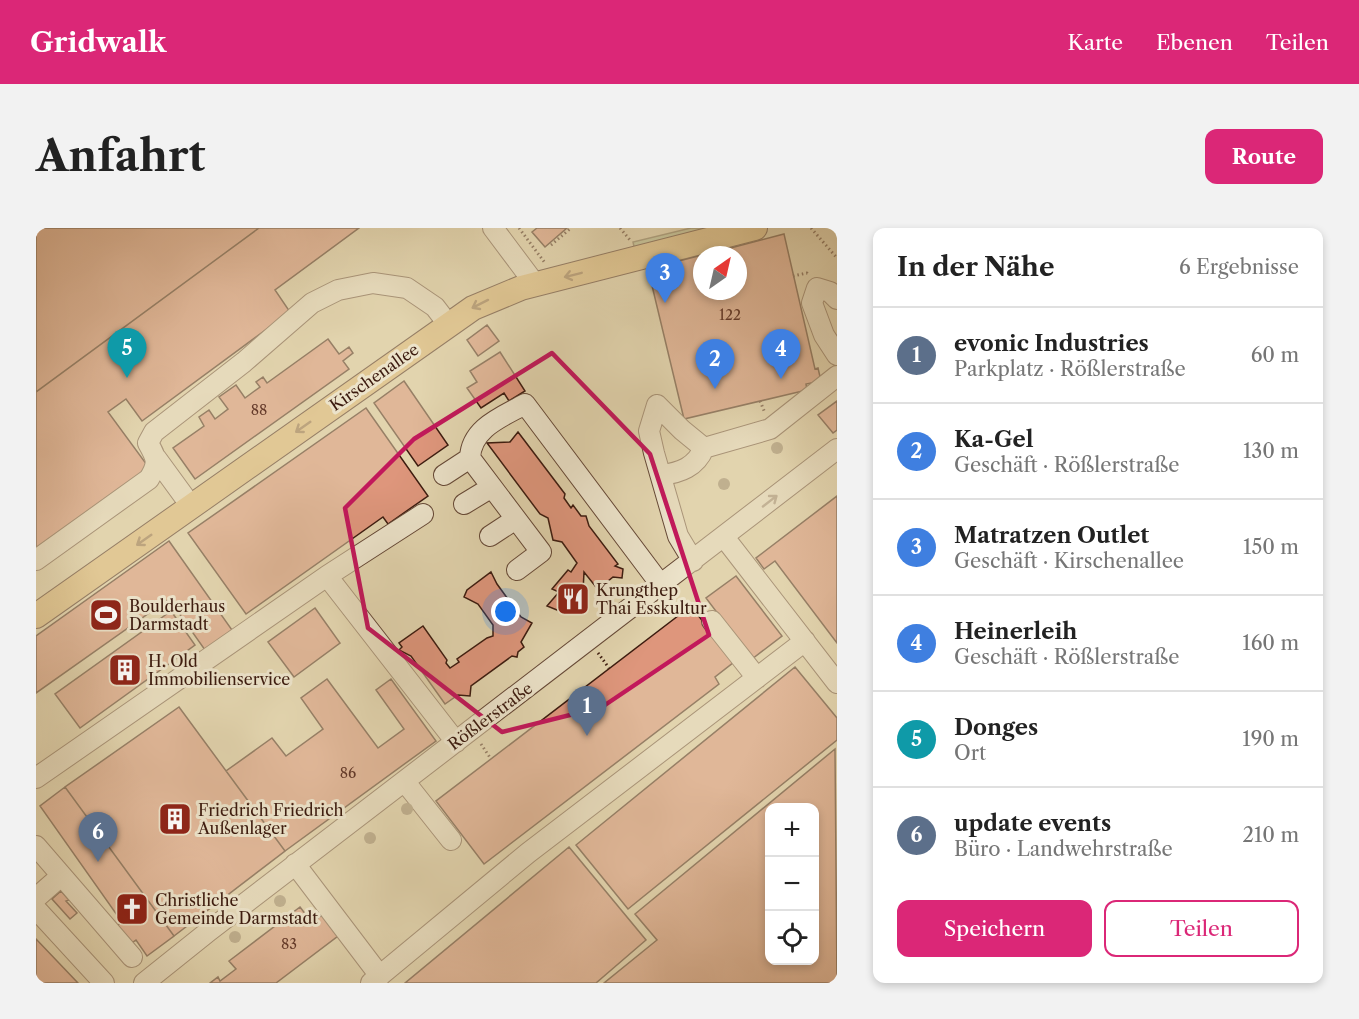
<!DOCTYPE html>
<html lang="de">
<meta charset="utf-8">
<style>
:root{--surface:#fff;--page:#f2f2f2;--text:#222;--muted:#767676;--line:#e0e0e0;--accent:#db2777}
body{margin:0;font-family:"Libre Caslon Text",serif;background:var(--page);color:var(--text)}
.controls{position:absolute;right:18px;bottom:18px;display:grid;overflow:hidden;border-radius:12px;box-shadow:0 3px 9px #0003}
.controls button{width:54px;height:54px;display:grid;place-items:center;padding:0;border:0;border-bottom:2px solid var(--line);background:var(--surface);color:var(--text);font:30px sans-serif}
.compass{position:absolute;left:657px;top:18px;width:54px;height:54px;border-radius:50%;background:var(--surface);box-shadow:0 3px 9px #0003;rotate:34deg}
.you{position:absolute;left:470px;top:384px;width:21px;height:21px;margin:-15px;border:4px solid #fff;border-radius:50%;background:#1a73e8;box-shadow:0 0 0 9px #1a73e833}
.badge{display:grid;place-items:center;width:39px;height:39px;border-radius:50%;background:var(--accent);color:#fff;font-size:20px;font-weight:700}
.pin{position:absolute;translate:-50% -50px;filter:drop-shadow(0 2px 3px #0008)}
.pin::after{content:'';position:absolute;top:32px;width:21px;height:18px;background:inherit;clip-path:polygon(0 0,100% 0,50% 100%)}
.list{margin:0;padding:0;list-style:none}
h2{display:flex;justify-content:space-between;align-items:center;height:78px;margin:0;padding:0 24px;font-size:26px}
h2 small{font-size:20px;font-weight:400;color:var(--muted)}
.list li{display:grid;grid-template-columns:39px 1fr auto;gap:18px;align-items:center;box-sizing:border-box;height:96px;padding:0 24px;border-top:2px solid var(--line)}
.list b{display:block;font-size:22px;white-space:nowrap}
.list p{margin:0;font-size:20px;white-space:nowrap;color:var(--muted)}
.list em{font-size:20px;font-style:normal;color:var(--muted)}
.actions{display:flex;gap:12px;padding:18px 24px}
.actions a{flex:1;padding:14px 0;border:2px solid var(--accent);border-radius:12px;text-align:center;font-size:21px;color:var(--accent)}
.actions .main{background:var(--accent);color:#fff}
.icon{flex:none;width:33px;height:33px;fill:none;stroke:currentColor;stroke-width:2;stroke-linecap:round;stroke-linejoin:round}
.map{position:relative;flex:none;width:801px;height:755px;overflow:hidden;border-radius:12px}
header{display:flex;align-items:center;gap:36px;box-sizing:border-box;height:84px;padding:0 30px;background:var(--accent);color:#fff}
header strong{font-size:28px}
nav{display:flex;gap:33px;margin-inline-start:auto;font-size:21px}
.intro{display:flex;align-items:center;justify-content:space-between;box-sizing:border-box;height:144px;padding:0 36px}
h1{margin:0;font-size:42px}
.button{padding:15px 27px;border-radius:12px;background:var(--accent);color:#fff;font-size:21px;font-weight:700}
main{display:flex;gap:36px;padding:0 36px}
aside{flex:1;background:var(--surface);border-radius:12px;box-shadow:0 3px 9px #0003}
.map>svg:first-child{display:block}
.green{fill:#afbd8e;stroke:#766c4e;stroke-width:1.5}
.building{fill:#de967c;stroke:#3c1b0f;stroke-width:1.5;fill-rule:evenodd}
.lines{fill:none;stroke-linecap:round;stroke-linejoin:round}
.minor-casing{stroke:#664937;stroke-width:22}
.major-casing{stroke:#3c1b0f;stroke-width:26}
.path{stroke:#3c1b0f;stroke-width:3;stroke-dasharray:1.5 3;stroke-linecap:butt}
.minor{stroke:#ece3ca;stroke-width:20}
.major{stroke:#e1ba77;stroke-width:24}
.tree{fill:#978568}
.oneway{stroke:#8e6a43}
.oneway2{stroke:#9d8976}
.marked{fill:none;stroke:#c2185b;stroke-width:4.5;stroke-linejoin:round}
.labels{text-anchor:middle;stroke-width:6;stroke-linejoin:round;paint-order:stroke}
.number-label{font-size:14px;fill:#643a2a}
.street-label{font-size:16px;fill:#3c1b0f;stroke:#ece3ca}
.poi-label{font-size:16px;fill:#3c1b0f;stroke:#ece3ca;text-anchor:start}
</style>
<header>
<strong>Gridwalk</strong>
<nav><a>Karte</a><a>Ebenen</a><a>Teilen</a></nav>
</header>
<div class="intro"><h1>Anfahrt</h1><a class="button">Route</a></div>
<main>
<div class="map">
<svg width="801" height="755" viewBox="0 0 801 755">
<rect width="100%" height="100%" fill="#e2d4ae"/>
<filter id="stains"><feTurbulence type="fractalNoise" baseFrequency=".00333" numOctaves="4"/><feColorMatrix values="0 0 0 0 .2 0 0 0 0 .09 0 0 0 0 .02 0 0 0 .5 -.17"/></filter>
<radialGradient id="worn" r=".72"><stop offset=".6" stop-color="#630" stop-opacity="0"/><stop offset="1" stop-color="#630" stop-opacity=".3"/></radialGradient>
<path class="green" d="M655 0H678L599 23 597 14Z"/>
<path class="building" d="M0 0H223L0 164Z
M223 0H323L239 62 254 84 106 193 90 171 72 184 114 241 0 326V164Z
M501 0H531L509 19 496 4Z
M748 6 779 141 782 140 785 153 770 156 771 162 648 191 612 41 666 27V63H702V27H668Z
M451 97 463 113 442 128 431 112Z
M292 111 303 126 313 119 317 125 307 133 313 141 159 251 137 220 168 198 163 189 173 182 179 191 192 181 183 169 200 157 209 170 224 159 220 154 227 149 231 155Z
M464 124 489 163 473 173 468 165 445 180 431 160 441 154 434 143Z
M368 153 412 217 382 238 338 175Z
M801 173V202L797 205 782 187Z
M330 180 392 268 352 296 347 289 210 386 152 305Z
M482 204 529 266 528 270 535 280 537 277 545 288H550L553 298 582 336 579 338 587 341 586 350 577 349 571 354 573 357 564 364 548 344 547 364 543 371 531 386 511 378 523 364 516 361 532 342 535 344 541 335 526 314 517 312 512 290 504 286 451 215 474 214Z
M801 268V415L739 333 728 341 720 330Z
M133 313 196 402 169 422 133 371 0 465V408Z
M455 344 461 356 485 389 496 395 485 414 488 419 482 424 481 429 476 428 435 458 434 468 422 467 409 476 375 428 363 422 366 419 363 415 387 398 411 432 410 435 414 440 423 434 421 431 451 410 457 408V397L442 376 428 369 431 362Z
M700 348 746 408 716 431 670 370Z
M655 378 698 434 679 449 683 456 448 636 400 573Z
M279 380 304 415 258 449 232 414Z
M135 383 159 417 44 500 19 466Z
M759 439 801 490V512L592 681 540 617Z
M291 451 342 520 368 501 340 462 355 451 400 513 249 623 190 543 236 510 250 528 287 501 265 470Z
M143 479 249 623 138 708 29 559Z
M799 521 801 755H568L621 712 599 686ZM734 580H778V732H734Z
M29 559 138 708 111 728 100 712 93 717 79 699 86 694 4 578Z
M533 619 610 712 560 755H369Z
M25 663 33 672 30 673 41 685 34 691 16 671Z
M264 679 276 695 286 687 302 708 240 755H174L182 749 184 753 200 741 193 733Z
M0 711 42 755H0Z"/>
<g class="lines">
<defs>
<path id="minor" d="M457 0 499 56
M801 71 794 64 781 60 776 75 788 107 801 127
M621 177 613 203 618 225 642 308 657 333
M621 177 646 202 668 220
M668 220 734 201 801 148
M120 230 155 278
M408 247 434 230
M625 247C644 245 660 239 668 220
M428 276 456 259
M454 308 480 291
M688 309 801 455
M0 332 113 251C123 235 121 231 112 215L118 204 208 134 276 75 302 62 337 55 371 60 399 79 412 96
M481 342 505 324 434 230C435 200 466 189 489 176L625 357
M291 348 420 514
M676 393 721 450
M0 550 291 348 387 286
M369 554 415 612
M0 618 96 729
M259 636 344 748
M0 670 25 648
M0 681 68 755
M108 755 173 703 801 221
M335 755 492 625 769 413"/>
<path id="major" d="M0 388 437 80 485 60 719 0"/>
</defs>
<use href="#minor" class="minor-casing"/>
<use href="#major" class="major-casing"/>
<path class="path" d="M483 0 509 35
M584 0 594 12
M775 0 801 30
M515 17 535 0
M757 48 771 45 772 46
M724 173 729 185
M562 425 573 440
M445 516 455 531"/>
<use href="#minor" class="minor"/>
<use href="#major" class="major"/>
</g>
<g class="tree">
<circle cx="741" cy="220" r="6"/>
<circle cx="688" cy="256" r="6"/>
<circle cx="371" cy="581" r="6"/>
<circle cx="334" cy="610" r="6"/>
<circle cx="244" cy="673" r="6"/>
<circle cx="199" cy="709" r="6"/>
</g>
<defs><path id="oneway-shaft" d="M-6 0H5M1.5-3L5.5 0L1.5 3" fill="none" stroke-width="1.6" stroke-linecap="round" stroke-linejoin="round" transform="scale(1.5)"/></defs>
<g class="oneway">
<use href="#oneway-shaft" transform="translate(537 47) rotate(166)"/>
<use href="#oneway-shaft" transform="translate(444 76) rotate(153)"/>
<use href="#oneway-shaft" transform="translate(267 199) rotate(145)"/>
<use href="#oneway-shaft" transform="translate(108 312) rotate(145)"/>
</g>
<use class="oneway2" href="#oneway-shaft" transform="translate(734 273) rotate(-38)"/>
<path d="M0 0H801V755H0ZM516 125 614 226 673 407 566 479 466 504 332 400 309 280 378 211Z" fill="#e2d4ae" fill-opacity=".55" fill-rule="evenodd"/>
<path class="marked" d="M516 125 614 226 673 407 566 479 466 504 332 400 309 280 378 211Z"/>
<defs>
<symbol id="restaurant-square" viewBox="-11 -11 22 22"><rect x="-9" y="-9" width="18" height="18" rx="4" fill="#8f2418" stroke="#ece3ca"/><path d="M-5-6h1v4h1v-4h1v4h1v-4h1v5L-1.5 .5V6h-2V.5L-5-1ZM5-6V6H3V1.5H1.5Q1.5-4 5-6Z" fill="#fff"/></symbol>
<symbol id="stadium-square" viewBox="-11 -11 22 22"><rect x="-9" y="-9" width="18" height="18" rx="4" fill="#8f2418" stroke="#ece3ca"/><path d="M0-5a6.5 5 0 1 0 0 10a6.5 5 0 1 0 0-10ZM-3.5-1.8h7v3.6h-7Z" fill="#fff"/></symbol>
<symbol id="building-square" viewBox="-11 -11 22 22"><rect x="-9" y="-9" width="18" height="18" rx="4" fill="#8f2418" stroke="#ece3ca"/><path d="M-4-6H4V6H1V3H-1V6H-4ZM-2.5-4.3h1.7v1.8h-1.7ZM.8-4.3h1.7v1.8H.8ZM-2.5-1h1.7V.8h-1.7ZM.8-1h1.7V.8H.8Z" fill="#fff"/></symbol>
<symbol id="church-square" viewBox="-11 -11 22 22"><rect x="-9" y="-9" width="18" height="18" rx="4" fill="#8f2418" stroke="#ece3ca"/><path d="M-1.2-6h2.4v3.5h3.3v2.4h-3.3V6h-2.4V-.1h-3.3v-2.4h3.3Z" fill="#fff"/></symbol>
</defs>
<g fill-rule="evenodd">
<use href="#restaurant-square" x="518" y="352" width="38" height="38"/>
<use href="#stadium-square" x="51" y="368" width="38" height="38"/>
<use href="#building-square" x="70" y="423" width="38" height="38"/>
<use href="#building-square" x="120" y="572" width="38" height="38"/>
<use href="#church-square" x="77" y="662" width="38" height="38"/>
</g>
<g class="labels">
<g class="number-label">
<text x="694" y="92">122</text>
<text x="223" y="187">88</text>
<text x="312" y="550">86</text>
<text x="253" y="721">83</text>
</g>
<g class="street-label">
<text transform="translate(338 149) rotate(-35)" y="6">Kirschenallee</text>
<text transform="translate(454 488) rotate(-37)" y="6">Rößlerstraße</text>
</g>
<g class="poi-label">
<text x="560" y="368">Krungthep<tspan x="560" dy="18">Thai Esskultur</tspan></text>
<text x="93" y="384">Boulderhaus<tspan x="93" dy="18">Darmstadt</tspan></text>
<text x="112" y="439">H. Old<tspan x="112" dy="18">Immobilienservice</tspan></text>
<text x="162" y="588">Friedrich Friedrich<tspan x="162" dy="18">Außenlager</tspan></text>
<text x="119" y="678">Christliche<tspan x="119" dy="18">Gemeinde Darmstadt</tspan></text>
</g>
</g>
<rect width="100%" height="100%" filter="url(#stains)"/>
<rect width="100%" height="100%" fill="url(#worn)"/>
</svg>
<div class="controls">
<button>+</button>
<button>−</button>
<button><svg class="icon" aria-label="locate" viewBox="0 0 24 24"><circle cx="12" cy="12" r="6"/><path d="M12 2v4M12 18v4M2 12h4M18 12h4"/></svg></button>
</div>
<svg class="compass" viewBox="-18 -18 36 36"><path d="M0-13l5 13h-10z" fill="#e53935"/><path d="M0 13l5-13h-10z" fill="#767676"/></svg>
<div class="you"></div>
<div class="pin badge" style="left:551px;top:508px;background:#5c6f8a">1</div>
<div class="pin badge" style="left:679px;top:161px;background:#3f7fe0">2</div>
<div class="pin badge" style="left:629px;top:75px;background:#3f7fe0">3</div>
<div class="pin badge" style="left:745px;top:151px;background:#3f7fe0">4</div>
<div class="pin badge" style="left:91px;top:150px;background:#0f9aa8">5</div>
<div class="pin badge" style="left:62px;top:634px;background:#5c6f8a">6</div>
</div>
<aside>
<h2>In der Nähe<small>6 Ergebnisse</small></h2>
<ul class="list">
<li><span class="badge" style="background:#5c6f8a">1</span><div><b>evonic Industries</b><p>Parkplatz · Rößlerstraße</p></div><em>60 m</em></li>
<li><span class="badge" style="background:#3f7fe0">2</span><div><b>Ka-Gel</b><p>Geschäft · Rößlerstraße</p></div><em>130 m</em></li>
<li><span class="badge" style="background:#3f7fe0">3</span><div><b>Matratzen Outlet</b><p>Geschäft · Kirschenallee</p></div><em>150 m</em></li>
<li><span class="badge" style="background:#3f7fe0">4</span><div><b>Heinerleih</b><p>Geschäft · Rößlerstraße</p></div><em>160 m</em></li>
<li><span class="badge" style="background:#0f9aa8">5</span><div><b>Donges</b><p>Ort</p></div><em>190 m</em></li>
<li><span class="badge" style="background:#5c6f8a">6</span><div><b>update events</b><p>Büro · Landwehrstraße</p></div><em>210 m</em></li>
</ul>
<div class="actions"><a class="main">Speichern</a><a>Teilen</a></div>
</aside>
</main>
